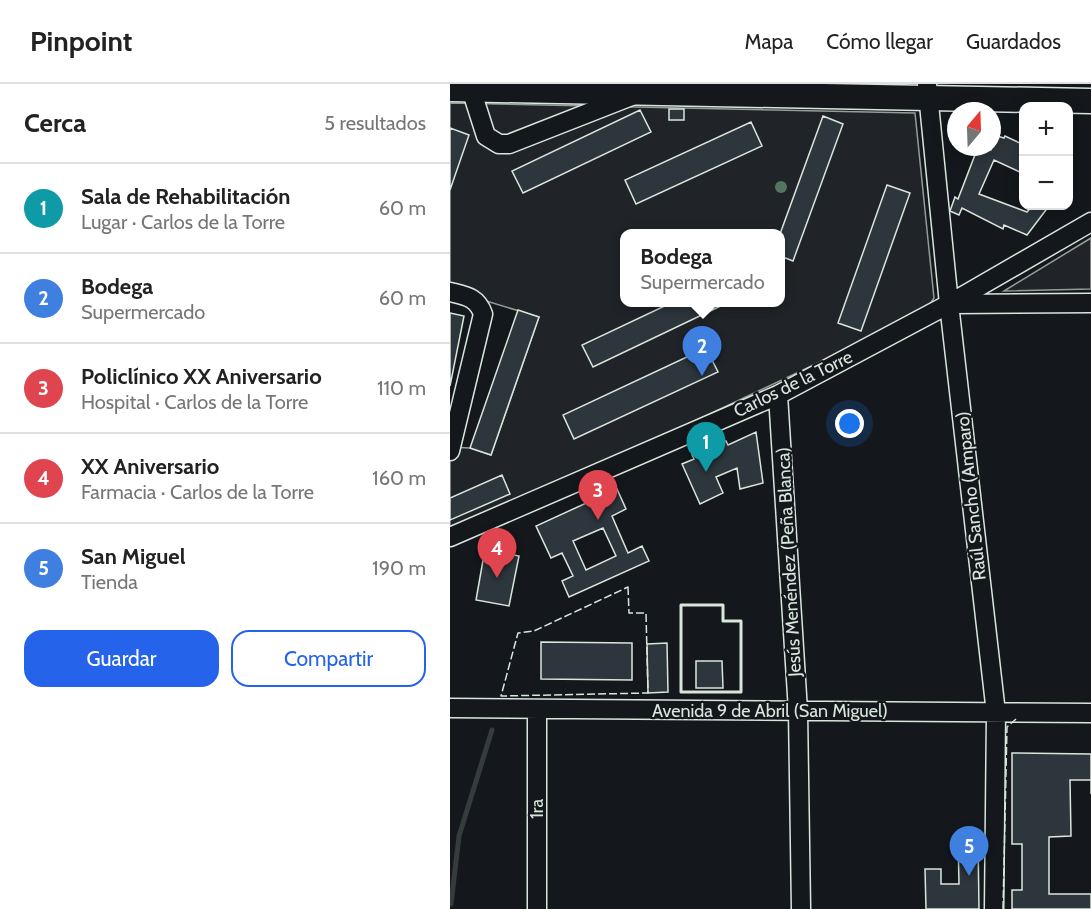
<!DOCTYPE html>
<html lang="es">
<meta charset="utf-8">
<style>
:root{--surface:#fff;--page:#f2f2f2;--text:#222;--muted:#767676;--line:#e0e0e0;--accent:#2563eb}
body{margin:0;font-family:Cabin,sans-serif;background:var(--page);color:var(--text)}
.controls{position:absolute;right:18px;top:18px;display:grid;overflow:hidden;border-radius:12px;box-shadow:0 3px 15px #0003}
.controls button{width:54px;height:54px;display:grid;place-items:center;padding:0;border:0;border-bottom:2px solid var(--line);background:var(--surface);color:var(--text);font:30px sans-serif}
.compass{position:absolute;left:497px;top:18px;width:54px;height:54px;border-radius:50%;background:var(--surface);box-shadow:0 3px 15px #0003;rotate:19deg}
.you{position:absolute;left:400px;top:340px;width:21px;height:21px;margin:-15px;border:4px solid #fff;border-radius:50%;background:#1a73e8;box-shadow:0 0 0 9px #1a73e833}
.badge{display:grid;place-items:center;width:39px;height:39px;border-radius:50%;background:var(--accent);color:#fff;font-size:20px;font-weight:700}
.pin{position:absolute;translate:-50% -50px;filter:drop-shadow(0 2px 3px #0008)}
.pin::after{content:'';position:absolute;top:32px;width:21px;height:18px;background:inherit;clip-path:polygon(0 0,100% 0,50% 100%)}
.popup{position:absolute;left:170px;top:145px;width:165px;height:78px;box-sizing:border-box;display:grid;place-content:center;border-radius:12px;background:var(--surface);filter:drop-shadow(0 2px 4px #0005);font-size:20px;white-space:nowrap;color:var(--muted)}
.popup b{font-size:22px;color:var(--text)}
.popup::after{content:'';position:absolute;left:50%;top:100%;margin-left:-12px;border:12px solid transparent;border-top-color:var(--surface)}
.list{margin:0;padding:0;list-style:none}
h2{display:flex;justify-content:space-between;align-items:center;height:78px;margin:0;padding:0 24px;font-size:26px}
h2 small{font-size:20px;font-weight:400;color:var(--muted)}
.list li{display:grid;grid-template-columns:39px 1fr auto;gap:18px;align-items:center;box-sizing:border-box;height:90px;padding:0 24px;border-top:2px solid var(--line)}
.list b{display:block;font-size:22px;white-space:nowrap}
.list p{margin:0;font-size:20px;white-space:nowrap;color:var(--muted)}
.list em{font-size:20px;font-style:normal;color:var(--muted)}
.actions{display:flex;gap:12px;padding:18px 24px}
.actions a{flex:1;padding:14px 0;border:2px solid var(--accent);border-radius:18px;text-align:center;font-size:21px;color:var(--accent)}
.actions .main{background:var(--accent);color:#fff}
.map{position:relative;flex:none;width:641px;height:825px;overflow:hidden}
header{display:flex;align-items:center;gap:36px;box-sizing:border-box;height:84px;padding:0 30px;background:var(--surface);border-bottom:2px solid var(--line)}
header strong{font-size:28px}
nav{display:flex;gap:33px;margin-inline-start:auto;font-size:21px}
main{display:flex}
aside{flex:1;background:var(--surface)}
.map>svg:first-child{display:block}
.green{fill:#202428;stroke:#939e99;stroke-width:1.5;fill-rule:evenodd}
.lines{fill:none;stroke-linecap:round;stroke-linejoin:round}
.stream{stroke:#363b3e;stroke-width:5}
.building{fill:#2c363c;stroke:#d8e6dc;stroke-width:1.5;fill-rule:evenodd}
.minor-casing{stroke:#d8e6dc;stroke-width:21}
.major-casing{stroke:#d8e6dc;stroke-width:27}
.minor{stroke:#14181c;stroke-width:18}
.major{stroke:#14181c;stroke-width:24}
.fence{stroke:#d8e6dc;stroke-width:1.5;stroke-dasharray:8 3;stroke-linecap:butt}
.wall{stroke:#d8e6dc;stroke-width:3}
.tree{fill:#55745f}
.labels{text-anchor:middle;stroke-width:4.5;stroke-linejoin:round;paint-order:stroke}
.street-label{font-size:18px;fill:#d8e6dc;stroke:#14181c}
</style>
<header>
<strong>Pinpoint</strong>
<nav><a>Mapa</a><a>Cómo llegar</a><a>Guardados</a></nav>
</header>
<main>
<aside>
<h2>Cerca<small>5 resultados</small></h2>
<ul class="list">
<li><span class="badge" style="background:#0f9aa8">1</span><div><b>Sala de Rehabilitación</b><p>Lugar · Carlos de la Torre</p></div><em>60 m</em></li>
<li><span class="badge" style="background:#3f7fe0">2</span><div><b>Bodega</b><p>Supermercado</p></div><em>60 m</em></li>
<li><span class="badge" style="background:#e0444e">3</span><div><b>Policlínico XX Aniversario</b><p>Hospital · Carlos de la Torre</p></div><em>110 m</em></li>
<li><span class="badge" style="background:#e0444e">4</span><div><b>XX Aniversario</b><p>Farmacia · Carlos de la Torre</p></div><em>160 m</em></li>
<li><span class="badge" style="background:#3f7fe0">5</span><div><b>San Miguel</b><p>Tienda</p></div><em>190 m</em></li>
</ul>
<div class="actions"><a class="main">Guardar</a><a>Compartir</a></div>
</aside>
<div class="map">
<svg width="641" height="825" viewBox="0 0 641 825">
<rect width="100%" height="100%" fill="#14181c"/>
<path class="green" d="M0 19 465 29 484 214 474 229 128 392 0 446V363L20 364 41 371 89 233 0 206ZM174 150H330V218H174Z
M641 154V205L554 207Z"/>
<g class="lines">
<path class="stream" d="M1 820 9 752 42 646"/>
</g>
<path class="building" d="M219 25H234V36H219Z
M190 26 201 48 73 109 62 87Z
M373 32 393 40 343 177 330 172V150Z
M301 38 312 62 186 120 175 96Z
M0 44 19 51 0 106Z
M547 52 554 54 555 52 574 61V90L544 76 529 110 577 128 582 122H599L577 151 554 141 553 145 512 124 509 131 500 127 505 113 508 115 528 63 541 66Z
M437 101 460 109 411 247 388 239Z
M223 218H279L143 283 132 261Z
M68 226 89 233 41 371 20 364Z
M0 229 14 232 0 302Z
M256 264 268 288 124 355 113 331Z
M306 348 313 399 290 405 287 384 266 393 273 409 250 420 232 380 244 375 242 371 276 357 278 361Z
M52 391 60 410 0 436V414Z
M167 405 176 425 162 432 178 469 192 462 199 477 119 513 112 497 123 492 112 469 101 474 86 442ZM153 444 166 472 136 486 123 457Z
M35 465 69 472 59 522 26 516Z
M91 558 182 559V596L91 595Z
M217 559 218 608 198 609 197 560Z
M246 577H272L273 604H246Z
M562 669 641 670V710V696H620L621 752 599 753V810H641V825H562V806H572V760H562Z
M508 754H528L529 825H476L475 785H491V800H509Z"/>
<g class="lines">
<defs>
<path id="minor" d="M477 0 499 220 546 629 544 825
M21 5 36 52 49 60H59L184 11
M0 208C16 212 27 213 33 230L0 367
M502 220 641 219
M328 311 348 627 351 825
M0 453 328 311 499 220 641 138
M0 624 641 629
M87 825V625"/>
<path id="major" d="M0 5 641 17"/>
</defs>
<use href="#minor" class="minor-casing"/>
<use href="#major" class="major-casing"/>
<use href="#minor" class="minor"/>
<use href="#major" class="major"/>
<path class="fence" d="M178 503 179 529H196L198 609 51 612 68 549 84 547Z
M553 825 557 643 566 635"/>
<path class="wall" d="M231 521H273V537H291V608H231Z"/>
</g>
<circle class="tree" cx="331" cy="103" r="6"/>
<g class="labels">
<g class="street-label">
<text transform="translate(343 300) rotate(-26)" y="6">Carlos de la Torre</text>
<text transform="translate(521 412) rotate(-96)" y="6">Raúl Sancho (Amparo)</text>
<text transform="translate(339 478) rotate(-93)" y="6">Jesús Menéndez (Peña Blanca)</text>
<text x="320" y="633">Avenida 9 de Abril (San Miguel)</text>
<text transform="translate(87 725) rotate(-90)" y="6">1ra</text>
</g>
</g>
</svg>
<div class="controls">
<button>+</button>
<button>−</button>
</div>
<svg class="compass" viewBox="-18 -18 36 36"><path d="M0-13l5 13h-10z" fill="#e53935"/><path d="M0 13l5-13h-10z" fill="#767676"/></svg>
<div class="you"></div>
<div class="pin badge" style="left:256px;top:388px;background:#0f9aa8">1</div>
<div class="pin badge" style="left:252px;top:292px;background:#3f7fe0">2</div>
<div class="popup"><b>Bodega</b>Supermercado</div>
<div class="pin badge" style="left:148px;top:436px;background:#e0444e">3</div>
<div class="pin badge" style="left:47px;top:494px;background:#e0444e">4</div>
<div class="pin badge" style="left:519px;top:792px;background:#3f7fe0">5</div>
</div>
</main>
